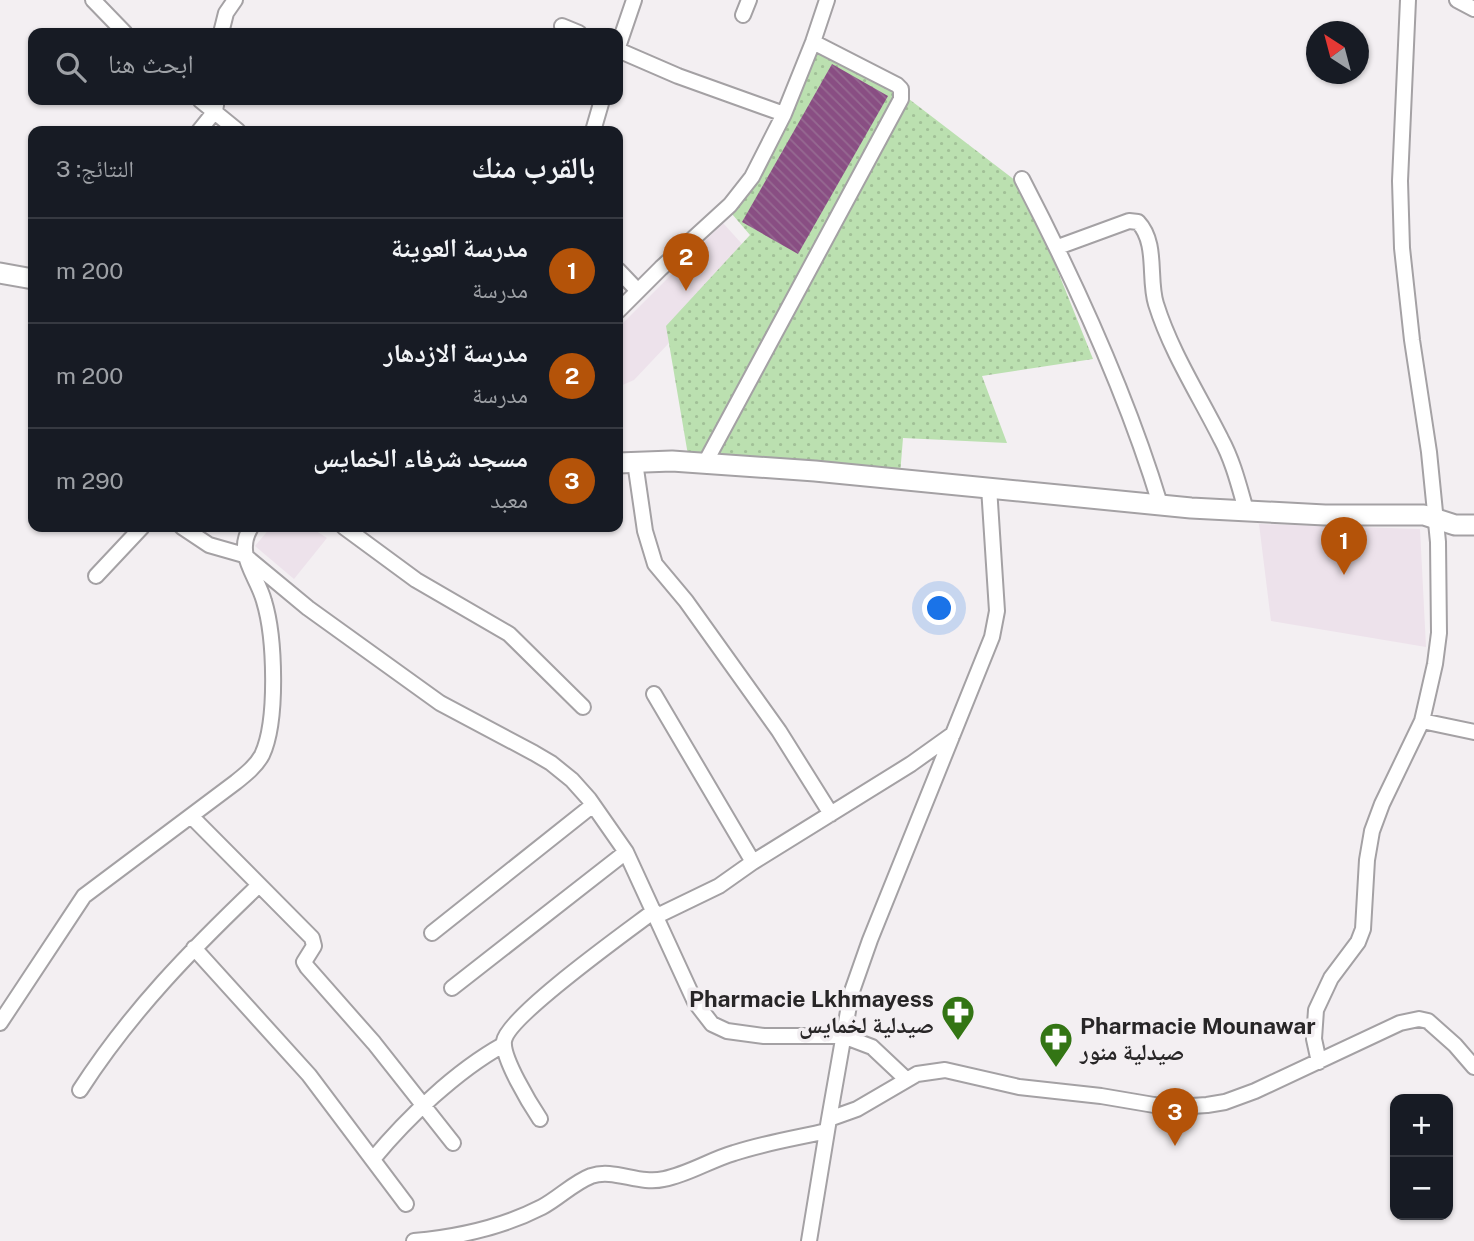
<!DOCTYPE html>
<html lang="ar">
<meta charset="utf-8">
<style>
:root{--surface:#171b24;--page:#242831;--text:#f1f3f6;--muted:#9ea1a6;--line:#363941;--accent:#b45309}
body{margin:0;font-family:"Public Sans","Noto Naskh Arabic",sans-serif;background:var(--page);color:var(--text);direction:rtl}
.controls{position:absolute;right:21px;bottom:21px;display:grid;overflow:hidden;border-radius:14px;box-shadow:0 2px 5px #0004}
.controls button{width:63px;height:63px;display:grid;place-items:center;padding:0;border:0;border-bottom:2px solid var(--line);background:var(--surface);color:var(--text);font:35px sans-serif}
.compass{position:absolute;left:1306px;top:21px;width:63px;height:63px;border-radius:50%;background:var(--surface);box-shadow:0 2px 5px #0004;rotate:324deg}
.you{position:absolute;left:940px;top:609px;width:24px;height:24px;margin:-18px;border:5px solid #fff;border-radius:50%;background:#1a73e8;box-shadow:0 0 0 10px #1a73e833}
.badge{display:grid;place-items:center;width:46px;height:46px;border-radius:50%;background:var(--accent);color:#fff;font-size:23px;font-weight:700}
.pin{position:absolute;translate:-50% -58px;filter:drop-shadow(0 2px 4px #0008)}
.pin::after{content:'';position:absolute;top:37px;width:24px;height:21px;background:inherit;clip-path:polygon(0 0,100% 0,50% 100%)}
.list{margin:0;padding:0;list-style:none}
h2{display:flex;justify-content:space-between;align-items:center;height:91px;margin:0;padding:0 28px;font-size:30px}
h2 small{font-size:23px;font-weight:400;color:var(--muted)}
.list li{display:grid;grid-template-columns:46px 1fr auto;gap:21px;align-items:center;box-sizing:border-box;height:105px;padding:0 28px;border-top:2px solid var(--line)}
.list b{display:block;font-size:26px;white-space:nowrap}
.list p{margin:0;font-size:23px;white-space:nowrap;color:var(--muted)}
.list em{font-size:23px;font-style:normal;color:var(--muted)}
.icon{flex:none;width:38px;height:38px;fill:none;stroke:currentColor;stroke-width:2;stroke-linecap:round;stroke-linejoin:round}
.map{position:relative;flex:none;width:1474px;height:1241px;overflow:hidden;direction:ltr}
.search{position:absolute;background:var(--surface);box-shadow:0 2px 5px #0004;left:28px;top:28px;width:595px;height:77px;display:flex;align-items:center;gap:18px;box-sizing:border-box;padding:0 24px;border-radius:14px;color:var(--muted);font-size:26px}
.panel{position:absolute;background:var(--surface);box-shadow:0 2px 5px #0004;left:28px;top:126px;width:595px;height:406px;border-radius:14px;direction:rtl}
.map>svg:first-child{display:block}
.built{fill:#ede2eb}
.green{fill:url(#green-dots)}
.building{fill:url(#building-back-hatch)}
.lines{fill:none;stroke-linecap:round;stroke-linejoin:round}
.street-casing{stroke:#a4a1a4;stroke-width:18}
.secondary-casing{stroke:#a4a1a4;stroke-width:23}
.street{stroke:#fff;stroke-width:14}
.secondary{stroke:#fff;stroke-width:19}
.labels{text-anchor:middle;stroke-width:7;stroke-linejoin:round;paint-order:stroke}
.poi-label{font-size:23px;font-weight:bold;fill:#282627;stroke:#f3eff2;text-anchor:end}
</style>
<div class="map">
<svg width="1474" height="1241" viewBox="0 0 1474 1241">
<defs>
<pattern id="green-dots" width="8" height="8" patternUnits="userSpaceOnUse" patternTransform="scale(1.75)"><rect width="8" height="8" fill="#bbe0b0"/><path d="M2 2h.1M6 6h.1" fill="none" stroke="#a1c097" stroke-width="1.8" stroke-linecap="round"/></pattern>
<pattern id="building-back-hatch" width="6" height="6" patternUnits="userSpaceOnUse" patternTransform="scale(1.75)"><rect width="6" height="6" fill="#894e83"/><path d="M-1 5l2 2M0 0l6 6M5-1l2 2" fill="none" stroke="#966a92"/></pattern>
</defs>
<rect width="100%" height="100%" fill="#f3eff2"/>
<path class="built" d="M723 223 752 255 634 380 618 387V328Z
M1259 524 1420 529 1426 647 1271 621Z
M271 527H310L327 538 294 579 255 546Z"/>
<path class="green" d="M816 40 905 96 1024 187 1093 359 982 376 1007 443 903 438 900 475 689 461 666 326 750 235 732 214 779 132Z"/>
<path class="building" d="M832 64 888 96 798 254 742 222Z"/>
<g class="lines">
<defs>
<path id="street" d="M93 0 125 33
M1457 0 1474 9
M743 15 749 0
M562 26 579 33
M221 33 226 13 235 0
M618 47 634 0
M618 50 678 76 784 114
M200 100 238 131
M199 131 215 111 216 105
M593 131 602 100
M1022 179C1076 283 1126 392 1160 504
M1058 247 1129 221 1138 222C1158 243 1148 279 1156 304 1171 352 1199 395 1221 439 1233 461 1239 486 1246 510
M618 270 638 291
M618 311 661 268 730 205 752 177 784 114 813 42 827 0
M635 462 645 531 655 564 686 601 779 731 831 814
M705 463 901 99V89L897 85 813 42
M182 527 209 545 244 555 308 608 440 703 534 753 551 763 572 780 589 799 626 852 695 1002 712 1024 727 1031 764 1036H843L872 1047 906 1079
M344 527 416 580 509 634 583 707
M96 576 142 527
M654 694 753 862
M1422 721 1474 732
M192 817 312 938 314 946 304 962 307 967 374 1043 453 1143
M657 916 719 886 753 862 911 764 953 734
M432 933 593 805
M194 948 309 1075 406 1204
M452 988 626 852
M0 1023 84 896 236 782C246 774 256 766 262 755 278 721 275 637 264 601 257 575 234 554 251 527
M1319 1062 1314 1039 1316 1010 1331 978 1358 942 1363 929 1367 860 1372 831 1382 804 1422 721 1435 664 1439 633 1438 542 1429 452 1412 340 1402 248 1400 181 1408 0
M80 1090C131 1011 191 950 258 886
M540 1119C530 1104 502 1058 504 1041 508 1016 629 930 654 911
M829 1119 851 994 870 940 992 637 997 611 989 487
M373 1159C407 1118 456 1071 503 1045
M414 1241C459 1237 501 1228 542 1207 559 1198 573 1183 591 1176 614 1168 639 1185 664 1179 689 1174 710 1160 734 1153 764 1143 796 1138 827 1131
M809 1241 829 1119 857 1109 917 1074 945 1070 1019 1087 1101 1096 1154 1105 1176 1107 1207 1105 1225 1102 1255 1091 1400 1023 1419 1019 1428 1021 1455 1045 1474 1067"/>
<path id="secondary" d="M0 273 33 279
M618 463 672 461 815 471 1191 508 1325 515H1424L1455 525H1474"/>
</defs>
<use href="#street" class="street-casing"/>
<use href="#secondary" class="secondary-casing"/>
<use href="#street" class="street"/>
<use href="#secondary" class="secondary"/>
</g>
<defs>
<symbol id="pharmacy-pin" viewBox="-11 -11 22 30"><path d="M0 17L-7.5 6A9.5 9.5 0 1 1 7.5 6Z" fill="#337514" stroke="#f3eff2"/><path d="M-2-6h4v4h4v4h-4v4h-4v-4h-4v-4h4Z" fill="#fff"/></symbol>
</defs>
<g fill-rule="evenodd">
<use href="#pharmacy-pin" x="939" y="993" width="38" height="52"/>
<use href="#pharmacy-pin" x="1037" y="1020" width="38" height="52"/>
</g>
<g class="labels">
<g class="poi-label">
<text x="934" y="1007">Pharmacie Lkhmayess<tspan x="934" dy="26">صيدلية لخمايس</tspan></text>
<text x="1080" y="1034" text-anchor="start">Pharmacie Mounawar<tspan x="1080" dy="26">صيدلية منور</tspan></text>
</g>
</g>
</svg>
<div class="controls">
<button>+</button>
<button>−</button>
</div>
<svg class="compass" viewBox="-18 -18 36 36"><path d="M0-13l5 13h-10z" fill="#e53935"/><path d="M0 13l5-13h-10z" fill="#9ea1a6"/></svg>
<div class="you"></div>
<div class="pin badge" style="left:1344px;top:575px">1</div>
<div class="pin badge" style="left:686px;top:291px">2</div>
<div class="pin badge" style="left:1175px;top:1146px">3</div>
<div class="search"><svg class="icon" aria-label="search" viewBox="0 0 24 24"><circle cx="10" cy="10" r="6"/><path d="M15 15l6 6"/></svg>ابحث هنا</div>
<section class="panel">
<h2>بالقرب منك<small>النتائج: 3</small></h2>
<ul class="list">
<li><span class="badge">1</span><div><b>مدرسة العوينة</b><p>مدرسة</p></div><em>200 m</em></li>
<li><span class="badge">2</span><div><b>مدرسة الازدهار</b><p>مدرسة</p></div><em>200 m</em></li>
<li><span class="badge">3</span><div><b>مسجد شرفاء الخمايس</b><p>معبد</p></div><em>290 m</em></li>
</ul>
</section>
</div>
